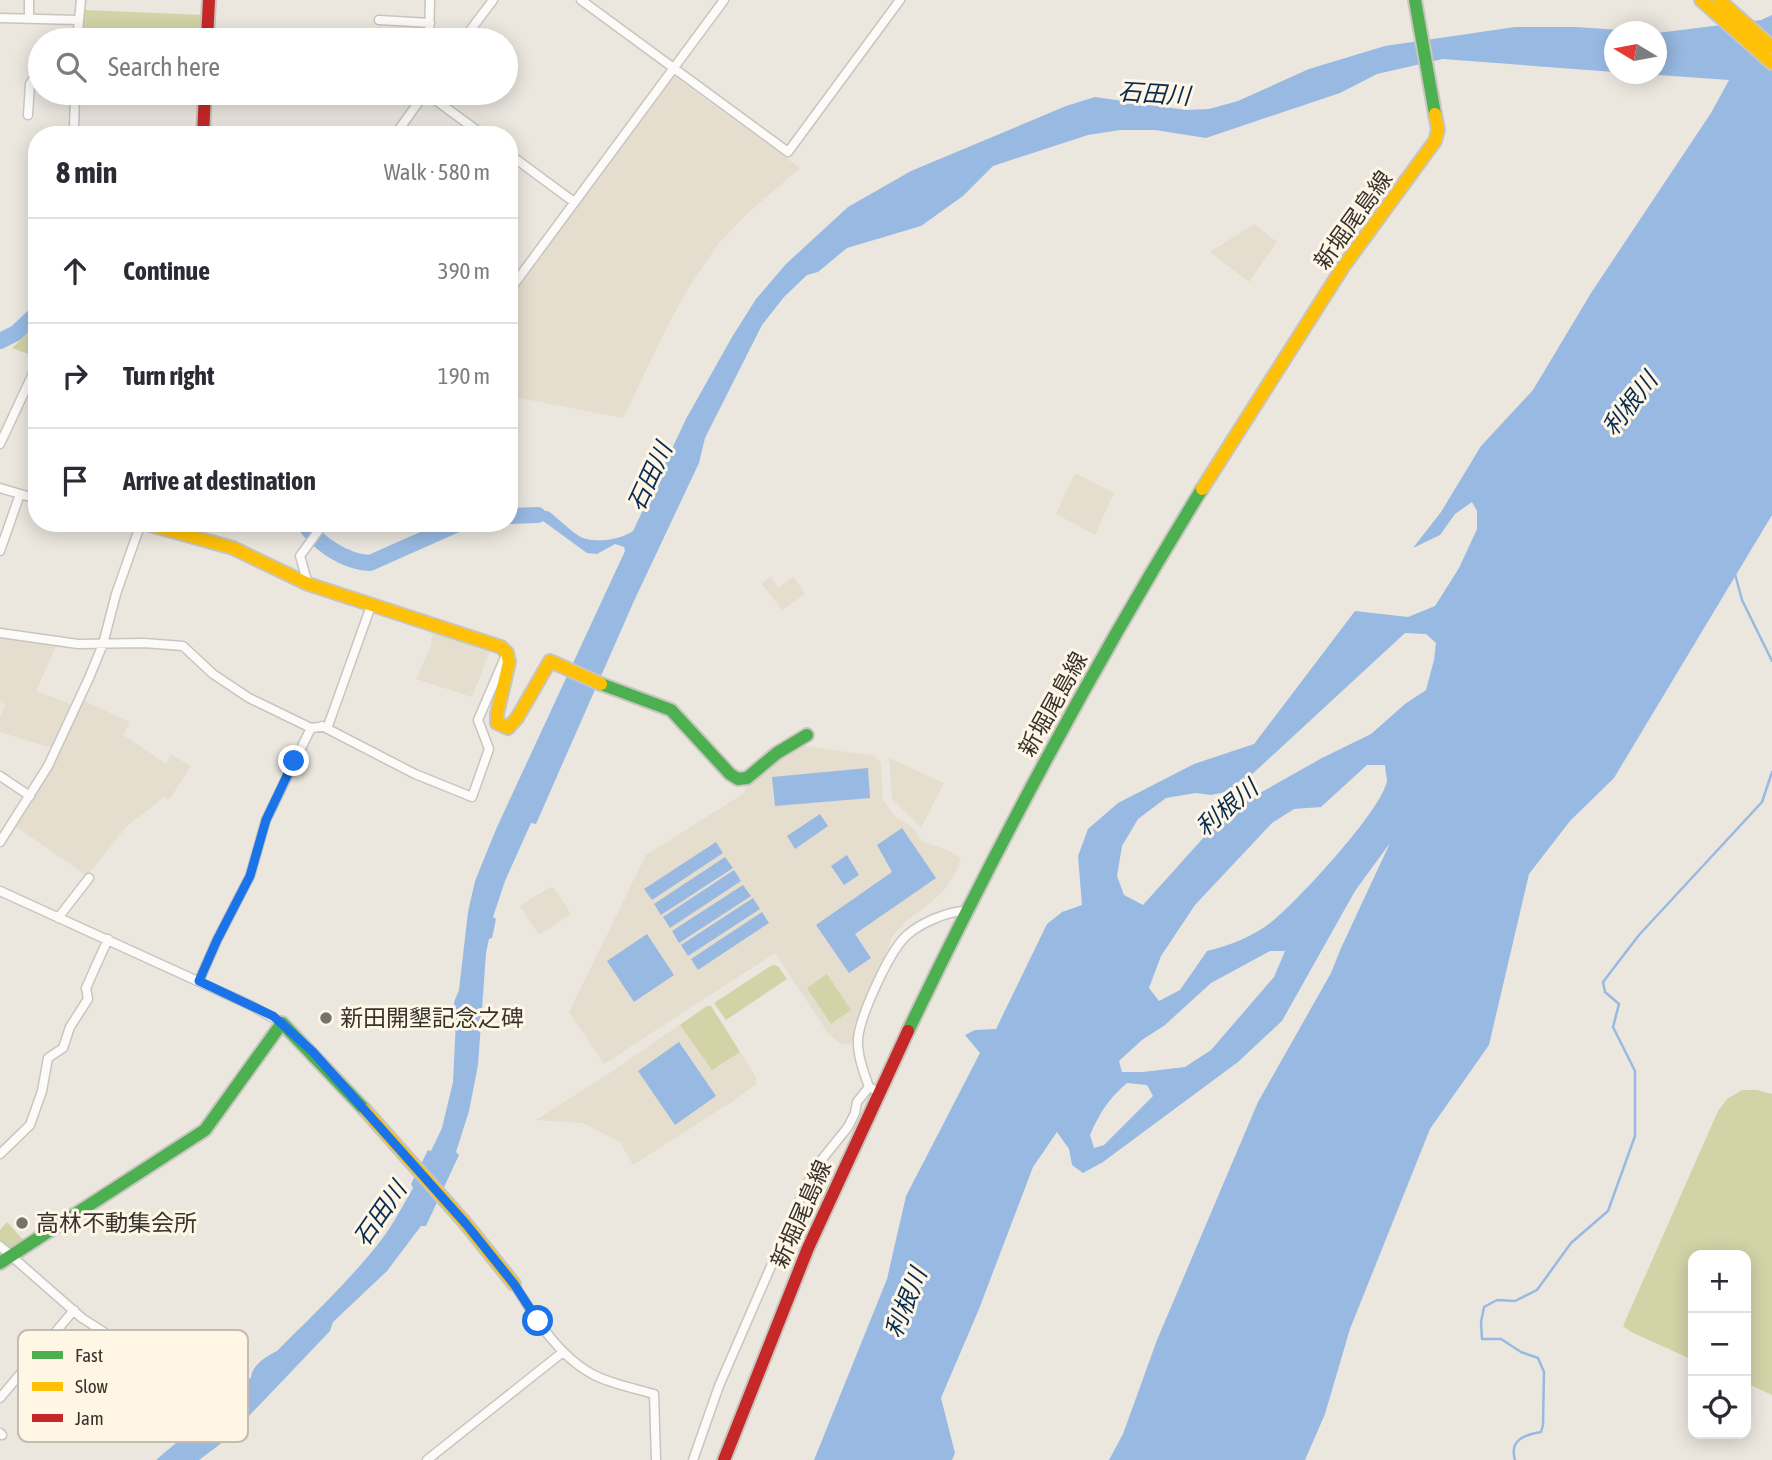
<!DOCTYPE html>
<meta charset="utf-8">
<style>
:root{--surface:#fff;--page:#f2f2f3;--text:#2b2b33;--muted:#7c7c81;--line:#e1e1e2}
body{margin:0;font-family:"Asap Condensed","Noto Sans JP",sans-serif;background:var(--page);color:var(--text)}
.controls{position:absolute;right:21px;bottom:21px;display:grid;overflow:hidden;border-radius:14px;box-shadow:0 4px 18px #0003}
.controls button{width:63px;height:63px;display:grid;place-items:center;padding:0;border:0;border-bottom:2px solid var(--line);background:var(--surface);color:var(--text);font:35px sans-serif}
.compass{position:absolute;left:1604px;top:21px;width:63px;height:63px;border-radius:50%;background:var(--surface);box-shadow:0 4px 18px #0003;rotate:280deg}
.stop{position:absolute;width:21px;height:21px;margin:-16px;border:5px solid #1a73e8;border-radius:50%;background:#fff}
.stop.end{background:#1a73e8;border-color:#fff;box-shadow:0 2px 7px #0008}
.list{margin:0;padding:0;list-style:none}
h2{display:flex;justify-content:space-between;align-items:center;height:91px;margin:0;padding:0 28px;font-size:30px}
h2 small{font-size:23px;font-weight:400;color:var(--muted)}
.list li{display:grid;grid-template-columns:46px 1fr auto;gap:21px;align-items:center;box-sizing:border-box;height:105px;padding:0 28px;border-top:2px solid var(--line)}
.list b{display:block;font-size:26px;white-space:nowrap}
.list em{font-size:23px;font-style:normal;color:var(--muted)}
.icon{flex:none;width:38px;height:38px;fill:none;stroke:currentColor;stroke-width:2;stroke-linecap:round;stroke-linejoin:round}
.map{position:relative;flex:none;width:1772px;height:1460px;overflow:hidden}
.search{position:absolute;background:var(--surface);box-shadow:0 4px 18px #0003;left:28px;top:28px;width:490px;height:77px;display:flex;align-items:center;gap:18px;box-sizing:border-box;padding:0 24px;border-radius:38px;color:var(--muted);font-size:26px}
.panel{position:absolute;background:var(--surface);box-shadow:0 4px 18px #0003;left:28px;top:126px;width:490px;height:406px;border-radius:28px}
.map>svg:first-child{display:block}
.built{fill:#e5ddce}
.green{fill:#d2d4a7}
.water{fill:#98bae2;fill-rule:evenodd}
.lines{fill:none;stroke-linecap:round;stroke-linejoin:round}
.stream{stroke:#98bae2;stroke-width:2.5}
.river{stroke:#98bae2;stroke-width:16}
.street-casing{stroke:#c8c5bf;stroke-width:11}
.fast-casing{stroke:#c8c5bf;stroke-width:16}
.slow-casing{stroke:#c8c5bf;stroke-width:16}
.jam-casing{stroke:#c8c5bf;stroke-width:16}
.street{stroke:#fcfbfa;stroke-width:8}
.fast{stroke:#4caf50;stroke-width:12}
.slow{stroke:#ffc107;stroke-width:12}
.jam{stroke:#c62828;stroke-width:12}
.route{stroke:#1a73e8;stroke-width:9}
.poi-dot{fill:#76736c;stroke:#fff6e6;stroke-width:2.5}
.labels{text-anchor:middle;stroke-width:6;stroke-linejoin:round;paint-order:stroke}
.street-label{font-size:23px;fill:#37342e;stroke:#fff6e6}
.poi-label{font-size:23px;fill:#37342e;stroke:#fff6e6;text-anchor:start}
.water-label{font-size:24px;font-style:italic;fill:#072c52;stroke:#fff6e6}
.key{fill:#fff6e6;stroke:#c3bcaf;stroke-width:2}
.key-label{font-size:19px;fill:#37342e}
</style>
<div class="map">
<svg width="1772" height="1460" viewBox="0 0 1772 1460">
<rect width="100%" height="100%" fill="#ebe7df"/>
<path class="built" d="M675 77 800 168 749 212 719 243 689 287 668 325 623 418 509 396V297L672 78Z
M1254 224 1277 242 1249 282 1210 252Z
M1075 473 1114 493 1095 535 1056 514Z
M771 577 778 588 794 577 805 594 782 610 761 583Z
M433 629 491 649 472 697 416 679 431 646Z
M0 637 56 646 36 691 73 705 52 748 0 732V717L5 705 0 702Z
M82 700 130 722 123 735 166 764 171 755 191 766 171 797 167 800 164 797 127 826 87 876 15 826 40 786Z
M804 746 875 756 881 763 883 801 897 818 913 828 922 841 952 852 961 859 957 870 945 889 934 900 907 920 892 937 852 1042 847 1045 841 1044 828 1033 775 953 604 1064 569 1012 646 855 743 794 748 785 790 749Z
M889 758 944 783 921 828 892 799Z
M550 887 554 888 571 914 539 935 520 906Z
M707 1006H711L756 1077V1084L733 1101 633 1165 620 1142 583 1123 536 1120 611 1072Z"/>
<path class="green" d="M84 10 205 15 204 40H83Z
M37 325V357L12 348Z
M772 965 778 966 787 979 726 1020 714 1003Z
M827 974 851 1010 831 1024 807 988Z
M707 1006H711L740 1052 712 1070 680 1025Z
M1742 1090H1757L1772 1094V1395L1746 1383V1255H1693V1360L1631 1332 1623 1326 1718 1111 1727 1099Z
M7 1222 26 1243 12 1252 0 1242V1230Z"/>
<path class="water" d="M1772 15V515L1614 778 1570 821 1529 874 1489 1045 1430 1129 1350 1329 1325 1414 1305 1460H1109L1123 1434 1157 1340 1258 1102 1331 973 1341 948 1390 843 1355 891 1282 1021 1238 1062 1103 1162 1083 1173 1072 1165 1069 1149 1057 1132 1033 1167 979 1309 941 1398 955 1453 952 1460H814L887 1279 906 1196 980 1053 965 1035 975 1030 996 1029 1047 924 1062 912 1082 905 1078 856 1088 829 1118 803 1194 764 1254 744 1355 611 1408 617 1435 606 1459 568 1477 529V511L1472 502 1455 514 1440 535 1413 548 1441 512 1481 446 1533 390 1591 293 1711 113 1729 80 1644 74H1656L1657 33 1761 20ZM1405 633 1426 634 1436 643 1434 660 1426 690 1405 704 1371 734 1322 758 1235 807 1222 817 1143 905 1124 895 1117 876 1122 846 1138 819 1166 798 1196 793 1211 795 1235 790ZM1367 765H1385C1385 770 1387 777 1387 781 1381 811 1300 898 1275 919 1255 936 1231 945 1207 951L1180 990 1159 1001 1149 988 1161 956 1195 905 1272 823 1294 809 1321 807ZM1270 951H1285L1274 977 1211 1050 1185 1067 1143 1072H1122L1119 1061 1142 1040 1165 1025 1211 983ZM1127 1083 1147 1085 1153 1096 1104 1145 1094 1148 1090 1135C1099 1114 1109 1098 1127 1083Z
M1515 27H1576L1635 31 1614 32V72L1443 59 1377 74 1340 93 1206 138 1155 130H1120L1088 135 993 166 963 196 921 226 847 248 818 272 807 275 784 297 762 325 705 438 699 463 634 601 536 824 531 823 505 881 493 917 496 919 492 938 489 939 486 953 478 1065 469 1111 456 1152 459 1155 426 1226H421L387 1271 333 1322 330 1331 227 1439 199 1460H156L239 1389 251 1377C252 1365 267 1356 277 1351 313 1315 351 1279 382 1239 394 1223 403 1205 413 1188L411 1184 428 1150 431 1151 442 1128 453 1082 456 1021 454 1002 459 990 468 912 475 881 497 827 625 551 624 547 615 544 597 554 587 553 543 521 529 520 511 513 548 511C558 518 568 529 579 536 592 544 621 540 633 531L686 419 732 337 756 299 786 264 848 207 911 171 1066 106 1095 97 1186 110 1209 109 1238 101 1309 69 1385 46Z
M868 768 870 798 775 806 772 777Z
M820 814 828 826 795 849 787 836Z
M902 828 936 878 855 934 871 958 849 973 816 925 892 872 877 845Z
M716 842 723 853 652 900 644 889Z
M847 855 859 875 844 885 831 866Z
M725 857 733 868 661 915 654 904Z
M734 870 741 881 670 928 663 917Z
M743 885 751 896 679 943 672 931Z
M753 898 760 909 688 956 681 945Z
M762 912 769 923 698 970 691 959Z
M647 934 674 975 634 1002 607 961Z
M679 1042 716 1096 675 1125 638 1071Z"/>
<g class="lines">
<path class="stream" d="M1735 574 1742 600 1772 661
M1515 1460C1509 1440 1524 1435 1541 1432L1543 1425 1544 1372 1538 1358 1521 1352 1501 1339H1482L1481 1322 1484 1307 1497 1300 1515 1301 1537 1290 1571 1243 1608 1211 1635 1136V1071L1613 1027 1619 1004 1605 992 1603 982 1639 935 1762 802 1772 772"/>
<path class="river" d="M0 341 16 333 37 313
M509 516 538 515
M303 523C318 543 344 562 370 563L460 523"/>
<defs>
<path id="street" d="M581 0 788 152 900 0
M29 17V0
M0 18 78 20
M379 20 430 23
M77 40 81 0
M429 40 430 0
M463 40 493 0
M411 93H422
M426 93 483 135
M28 115 30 84 34 78H40
M74 128 75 93
M395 135 425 93
M509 154 574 202
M509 291 724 0
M0 444 37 365
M0 488 37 499
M0 551 20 494
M308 584 300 556 324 523
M0 633 78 644 144 643 183 646 213 674 249 698 311 728 328 726 372 603
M322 726 415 774 472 797 489 749 478 720 506 655
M0 776 30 796
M0 842 48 766 89 678 103 644 116 594 141 523
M0 891 250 1005 282 1023
M58 918 89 878
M199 981 217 940 250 876 266 820 311 728
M873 1089 869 1087C864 1073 857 1055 858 1039 860 1016 889 952 906 936 920 923 948 911 966 911
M0 1154 30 1125 42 1091 48 1058 63 1048 70 1027 88 999 86 988 108 939
M0 1246 82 1318 172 1376
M514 1284C535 1317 557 1355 592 1374 611 1384 633 1388 654 1394L656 1460
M0 1398 74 1310
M0 1433 2 1435
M427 1460 563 1352
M693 1460 719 1386 801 1197 815 1168 848 1127 855 1113 857 1102 869 1087"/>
<path id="fast" d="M1415 0 1435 114
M601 684 671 710 730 774 738 779 747 778 777 753 807 735
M908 1031C997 846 1094 664 1202 489
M0 1263 205 1130 282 1023 365 1110"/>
<path id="slow" d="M1701 0 1772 63
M1719 0 1772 47
M1202 489 1343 267 1435 141 1438 130 1435 114
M143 523 233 548 308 584 501 647 507 653 509 662 497 714V723L508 728 517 718 550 661 601 684
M365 1110 466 1224 514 1284"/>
<path id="jam" d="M207 40 209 0
M203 135 205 93
M724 1460 808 1248 908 1031"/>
</defs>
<use href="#street" class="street-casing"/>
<use href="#fast" class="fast-casing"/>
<use href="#slow" class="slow-casing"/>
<use href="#jam" class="jam-casing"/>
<use href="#street" class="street"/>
<use href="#fast" class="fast"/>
<use href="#slow" class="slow"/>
<use href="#jam" class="jam"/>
</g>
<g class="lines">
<path class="route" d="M294 761 266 820 250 876 217 940 199 981 273 1016 312 1051 466 1224 514 1284 538 1321"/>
</g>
<g class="poi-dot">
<circle cx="326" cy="1018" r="7"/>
<circle cx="22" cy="1223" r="7"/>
</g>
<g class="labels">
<g class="street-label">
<text transform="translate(1353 220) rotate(-54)" y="8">新堀尾島線</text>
<text transform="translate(1053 704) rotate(-61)" y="8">新堀尾島線</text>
<text transform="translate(801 1214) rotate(-66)" y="8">新堀尾島線</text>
</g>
<g class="poi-label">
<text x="340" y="1026">新田開墾記念之碑</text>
<text x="36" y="1231">高林不動集会所</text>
</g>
<g class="water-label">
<text transform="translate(1154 94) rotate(4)" y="8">石田川</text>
<text transform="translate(1630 404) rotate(-52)" y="8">利根川</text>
<text transform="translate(650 477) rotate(-65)" y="8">石田川</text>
<text transform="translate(1227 808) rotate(-40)" y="8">利根川</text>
<text transform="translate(380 1214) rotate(-55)" y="8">石田川</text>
<text transform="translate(906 1303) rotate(-68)" y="8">利根川</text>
</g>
</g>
<rect x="18" y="1330" width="230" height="112" rx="10" class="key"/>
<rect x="32" y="1351" width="31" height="8" fill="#4caf50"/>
<rect x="32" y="1382" width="31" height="9" fill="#ffc107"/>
<rect x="32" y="1414" width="31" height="8" fill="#c62828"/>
<g class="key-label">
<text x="75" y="1362">Fast</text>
<text x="75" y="1393">Slow</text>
<text x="75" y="1425">Jam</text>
</g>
</svg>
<div class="controls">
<button>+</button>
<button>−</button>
<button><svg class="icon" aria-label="locate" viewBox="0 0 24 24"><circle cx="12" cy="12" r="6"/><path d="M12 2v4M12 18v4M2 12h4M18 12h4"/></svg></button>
</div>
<svg class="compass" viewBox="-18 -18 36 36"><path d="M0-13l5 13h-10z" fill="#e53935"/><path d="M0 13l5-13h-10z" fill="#7c7c81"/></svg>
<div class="stop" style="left:538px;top:1321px"></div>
<div class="stop end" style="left:294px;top:761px"></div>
<div class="search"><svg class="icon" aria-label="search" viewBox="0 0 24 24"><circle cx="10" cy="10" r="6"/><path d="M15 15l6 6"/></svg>Search here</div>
<section class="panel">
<h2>8 min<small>Walk · 580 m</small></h2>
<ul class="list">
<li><svg class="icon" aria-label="ahead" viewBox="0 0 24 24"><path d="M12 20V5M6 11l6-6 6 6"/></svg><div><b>Continue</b></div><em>390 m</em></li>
<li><svg class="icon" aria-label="right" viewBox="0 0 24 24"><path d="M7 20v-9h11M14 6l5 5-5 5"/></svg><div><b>Turn right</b></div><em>190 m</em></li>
<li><svg class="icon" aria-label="arrive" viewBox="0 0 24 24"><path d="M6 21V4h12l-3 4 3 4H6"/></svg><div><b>Arrive at destination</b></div></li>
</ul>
</section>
</div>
